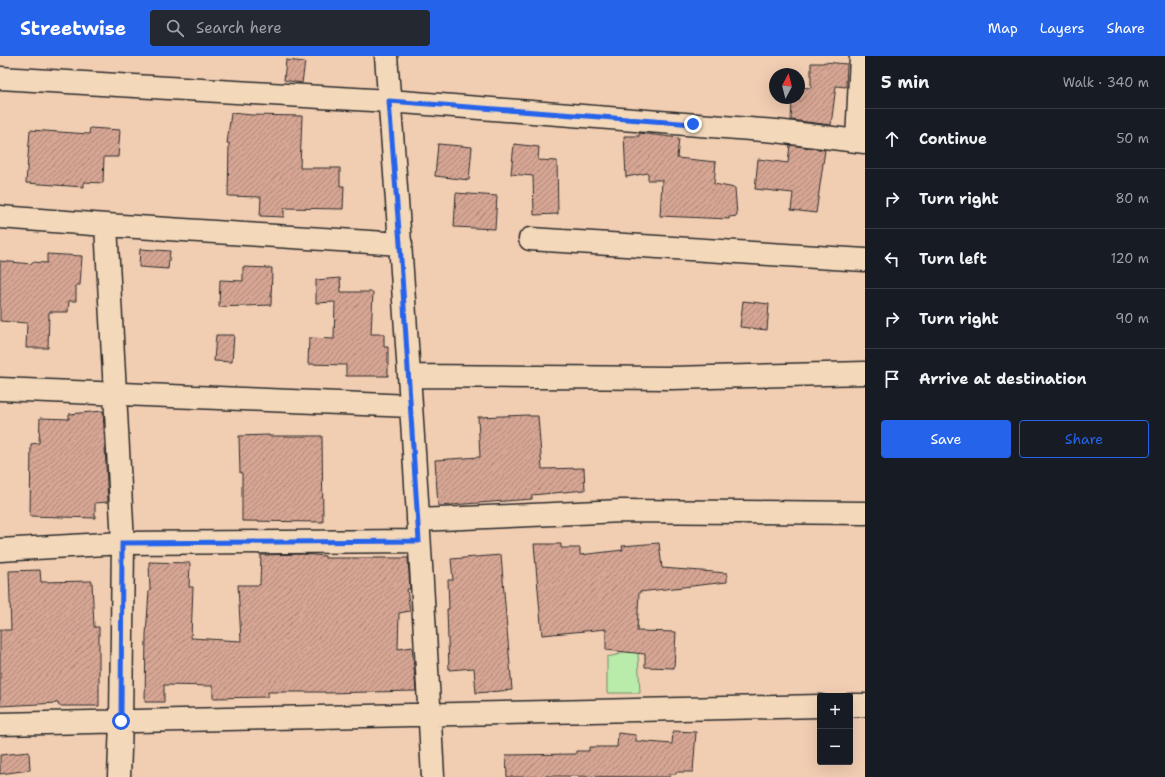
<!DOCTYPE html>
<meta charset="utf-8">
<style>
:root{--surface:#171b24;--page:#242831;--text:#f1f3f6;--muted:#9ea1a6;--line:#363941;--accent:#2563eb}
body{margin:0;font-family:"Shantell Sans",sans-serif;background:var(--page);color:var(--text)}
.controls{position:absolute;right:12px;bottom:12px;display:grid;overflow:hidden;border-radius:4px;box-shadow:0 4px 16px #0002}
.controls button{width:36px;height:36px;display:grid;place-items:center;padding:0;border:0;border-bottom:1px solid var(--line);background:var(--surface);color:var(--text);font:20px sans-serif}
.compass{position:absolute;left:769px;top:12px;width:36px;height:36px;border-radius:50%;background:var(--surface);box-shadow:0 4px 16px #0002;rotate:7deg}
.stop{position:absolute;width:12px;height:12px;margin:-9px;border:3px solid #2563eb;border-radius:50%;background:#fff}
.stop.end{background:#2563eb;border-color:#fff;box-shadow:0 1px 4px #0008}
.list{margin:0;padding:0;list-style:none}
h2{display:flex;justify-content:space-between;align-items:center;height:52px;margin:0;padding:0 16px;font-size:17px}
h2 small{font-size:13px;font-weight:400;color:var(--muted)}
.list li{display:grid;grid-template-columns:26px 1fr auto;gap:12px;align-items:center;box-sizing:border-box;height:60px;padding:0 16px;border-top:1px solid var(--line)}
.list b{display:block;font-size:15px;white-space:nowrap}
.list em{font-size:13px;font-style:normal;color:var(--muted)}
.actions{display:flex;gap:8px;padding:12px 16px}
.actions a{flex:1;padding:9px 0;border:1px solid var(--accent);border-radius:4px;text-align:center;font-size:14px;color:var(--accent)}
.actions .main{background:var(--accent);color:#fff}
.icon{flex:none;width:22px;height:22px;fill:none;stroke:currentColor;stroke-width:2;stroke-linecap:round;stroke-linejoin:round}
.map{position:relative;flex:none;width:865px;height:721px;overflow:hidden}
header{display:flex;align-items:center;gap:24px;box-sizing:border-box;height:56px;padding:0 20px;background:var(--accent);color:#fff}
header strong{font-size:19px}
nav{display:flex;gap:22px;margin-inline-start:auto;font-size:14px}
.search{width:280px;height:36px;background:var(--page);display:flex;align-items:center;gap:10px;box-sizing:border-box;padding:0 14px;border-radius:4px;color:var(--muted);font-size:15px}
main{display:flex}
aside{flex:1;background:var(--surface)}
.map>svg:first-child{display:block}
.green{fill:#b9ebaa;stroke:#728b6a}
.building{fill:url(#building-hatch);stroke:#2b2b2b}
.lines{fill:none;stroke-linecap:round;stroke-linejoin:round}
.minor-casing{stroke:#2b2b2b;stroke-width:25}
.minor{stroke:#f4d8ba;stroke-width:22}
.route{stroke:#2563eb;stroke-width:5}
</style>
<header>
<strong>Streetwise</strong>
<div class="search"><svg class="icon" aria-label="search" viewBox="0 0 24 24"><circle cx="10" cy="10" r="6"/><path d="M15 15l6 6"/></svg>Search here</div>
<nav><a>Map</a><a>Layers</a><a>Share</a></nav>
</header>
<main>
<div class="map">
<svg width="865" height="721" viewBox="0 0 865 721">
<defs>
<pattern id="building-hatch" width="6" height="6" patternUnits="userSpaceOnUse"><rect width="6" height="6" fill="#d6a593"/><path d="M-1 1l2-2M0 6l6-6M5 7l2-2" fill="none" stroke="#ae8778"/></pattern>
</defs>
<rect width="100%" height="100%" fill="#f1cdb2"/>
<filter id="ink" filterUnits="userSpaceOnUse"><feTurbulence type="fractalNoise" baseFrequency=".025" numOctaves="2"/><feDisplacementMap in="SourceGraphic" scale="8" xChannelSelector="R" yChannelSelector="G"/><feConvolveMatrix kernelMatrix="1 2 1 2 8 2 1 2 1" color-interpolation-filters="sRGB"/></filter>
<g filter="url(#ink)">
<path class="green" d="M637 578 640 637H607V601L621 598Z"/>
<path class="building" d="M286 4 305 6 302 27 284 24Z
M824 6 847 8 846 31 836 30 831 69 791 64 792 43 799 44V31L811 32V7H824Z
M231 57 252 59 302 60 300 112H340V130H344L343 153 284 152V161L260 160 261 141 228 140 229 87H227Z
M90 72 120 74 118 101H104L103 127 84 126V131L26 127 30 74 89 78Z
M639 77 679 82 677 102 716 106 714 128 735 132 737 160 729 161V163L660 160 662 124H648V117L626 121 624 80H639Z
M438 88 472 91 469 124 435 120Z
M514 88 539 91 538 104 557 105 558 158 534 159 533 120 511 118Z
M790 89 825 94 816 157 791 154 793 137 755 133 758 103 788 107Z
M456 137 497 140 495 173 454 171Z
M140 193 170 195 168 213 139 211Z
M47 198 82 200 80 229H76V245H69L68 256H49L48 292H26L27 267 0 265V205L32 208V206L47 207Z
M243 211 272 212 271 249 219 251 220 224 243 225Z
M340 222 341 236H373L371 278H384V291H388V320H346V309L308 308 309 282 334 283 335 246 316 247V224Z
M743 245 769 248 767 274 740 271Z
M216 279H234L232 306 214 305Z
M103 355 108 446 95 447V462L30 460 31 388 39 387 40 362 69 363V358Z
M529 359V360H538L542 413 584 412 585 434 532 439V443L438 450 435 404 480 401 478 361Z
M269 379V380H322L323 466 242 465V417H240L239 380Z
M659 487 662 512 727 517V526L639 536 637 575 676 576 674 612 645 611V598L606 594V573L542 579 534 488H561V492H580V499L623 494 622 490Z
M304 498 325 500V502H408L410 533H407L410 555 399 557 398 593 412 591 416 635 325 637V636H268V641L213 642V630L164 629V646H145L146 579 149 535H150L149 506 190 507 189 531H193L191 582 241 585 238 529H260L261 499Z
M501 499 512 634 476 637 474 612 449 614 447 553H449L448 524H453L451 503Z
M40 514 41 526 92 525 94 571H99V650H59L58 647 0 650V574H11L9 515Z
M673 675 696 676 693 716H676V718H670V721L546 720V721H507L506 699 576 698V695H589V691H617L618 677 636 679V685L672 688Z
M29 696 30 714 0 718V699Z"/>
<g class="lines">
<defs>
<path id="minor" d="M386 0C405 240 420 480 433 721
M0 22 389 45 776 75 865 86
M857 85 861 0
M0 161 106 169 401 188
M106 169 123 487 121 665 119 721
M530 183 865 204
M409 320 672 322 865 317
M0 333 411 350
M418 464 622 455 865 457
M0 494 123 487 419 485
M850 649H865
M0 668 820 650"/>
</defs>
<use href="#minor" class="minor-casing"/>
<use href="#minor" class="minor"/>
</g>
</g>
<g class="lines" filter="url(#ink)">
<path class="route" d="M121 665 122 487 419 485 400 188 389 45 693 68"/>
</g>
</svg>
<div class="controls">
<button>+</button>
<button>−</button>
</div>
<svg class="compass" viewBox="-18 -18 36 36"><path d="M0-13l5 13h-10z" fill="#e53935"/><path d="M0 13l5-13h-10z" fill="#9ea1a6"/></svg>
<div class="stop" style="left:121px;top:665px"></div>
<div class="stop end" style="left:693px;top:68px"></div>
</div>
<aside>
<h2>5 min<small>Walk · 340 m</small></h2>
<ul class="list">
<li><svg class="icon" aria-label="ahead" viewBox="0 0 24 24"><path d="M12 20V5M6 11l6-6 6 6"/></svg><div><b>Continue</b></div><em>50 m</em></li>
<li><svg class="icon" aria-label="right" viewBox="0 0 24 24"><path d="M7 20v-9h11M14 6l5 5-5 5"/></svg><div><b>Turn right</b></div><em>80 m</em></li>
<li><svg class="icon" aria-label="left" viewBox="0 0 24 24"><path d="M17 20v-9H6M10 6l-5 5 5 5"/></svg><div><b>Turn left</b></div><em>120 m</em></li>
<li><svg class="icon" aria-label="right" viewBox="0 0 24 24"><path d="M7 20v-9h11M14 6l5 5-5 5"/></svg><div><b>Turn right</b></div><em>90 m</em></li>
<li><svg class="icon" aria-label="arrive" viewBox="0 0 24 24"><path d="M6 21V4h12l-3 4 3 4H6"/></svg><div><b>Arrive at destination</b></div></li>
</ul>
<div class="actions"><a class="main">Save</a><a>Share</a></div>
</aside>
</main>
